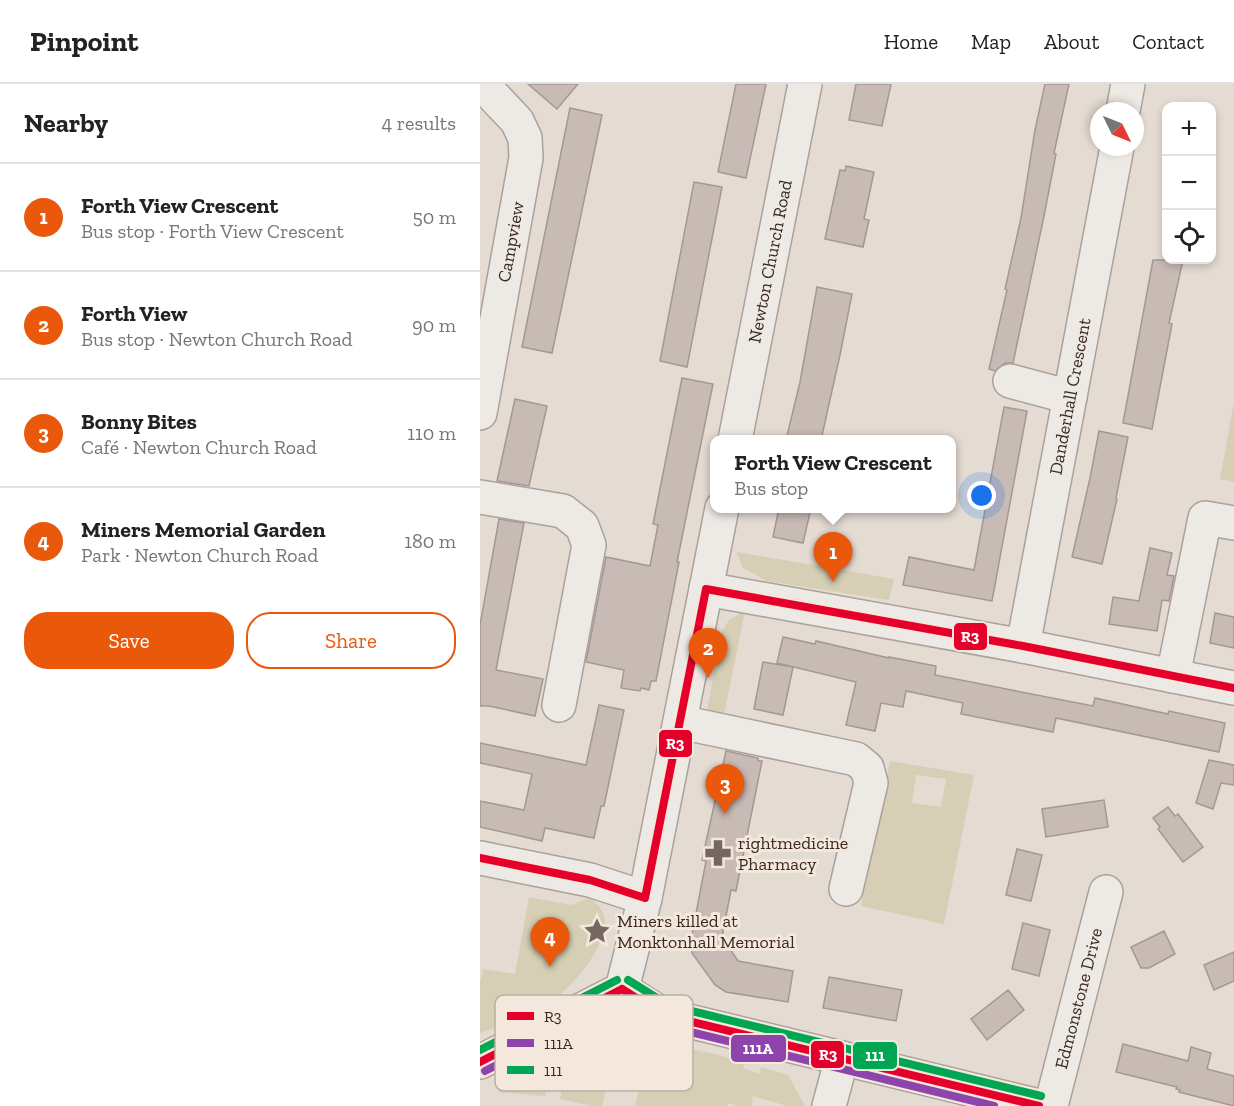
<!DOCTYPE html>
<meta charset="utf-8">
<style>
:root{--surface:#fff;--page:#f6f6f6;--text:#222;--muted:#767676;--line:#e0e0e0;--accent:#ea580c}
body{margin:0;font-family:"Zilla Slab",serif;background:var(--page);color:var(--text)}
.controls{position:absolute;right:18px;top:18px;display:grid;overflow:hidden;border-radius:12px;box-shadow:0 3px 9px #0003}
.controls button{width:54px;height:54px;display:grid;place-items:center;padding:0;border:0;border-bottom:2px solid var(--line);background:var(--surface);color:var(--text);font:30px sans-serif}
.compass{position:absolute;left:610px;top:18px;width:54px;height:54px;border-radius:50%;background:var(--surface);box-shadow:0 3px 9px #0003;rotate:133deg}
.you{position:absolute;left:502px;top:412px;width:21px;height:21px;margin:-15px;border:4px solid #fff;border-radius:50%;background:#1a73e8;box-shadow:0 0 0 9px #1a73e833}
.badge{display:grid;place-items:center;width:39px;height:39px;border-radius:50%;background:var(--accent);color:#fff;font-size:20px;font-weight:700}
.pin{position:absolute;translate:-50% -50px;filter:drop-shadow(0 2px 3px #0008)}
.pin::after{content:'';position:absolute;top:32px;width:21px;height:18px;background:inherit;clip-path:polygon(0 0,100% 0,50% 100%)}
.popup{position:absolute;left:230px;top:351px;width:246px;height:78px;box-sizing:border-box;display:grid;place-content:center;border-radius:12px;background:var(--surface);filter:drop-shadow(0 2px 4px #0005);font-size:20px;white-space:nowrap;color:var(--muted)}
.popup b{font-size:22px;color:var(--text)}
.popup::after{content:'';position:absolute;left:50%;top:100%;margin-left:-12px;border:12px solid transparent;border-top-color:var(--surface)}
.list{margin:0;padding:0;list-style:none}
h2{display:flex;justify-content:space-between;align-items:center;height:78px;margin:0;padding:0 24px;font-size:26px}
h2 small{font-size:20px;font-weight:400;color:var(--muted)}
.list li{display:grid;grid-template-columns:39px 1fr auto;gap:18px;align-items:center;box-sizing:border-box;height:108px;padding:0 24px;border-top:2px solid var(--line)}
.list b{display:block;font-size:22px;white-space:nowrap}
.list p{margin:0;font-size:20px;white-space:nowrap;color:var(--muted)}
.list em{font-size:20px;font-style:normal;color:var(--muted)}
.actions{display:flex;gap:12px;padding:18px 24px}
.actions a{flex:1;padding:14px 0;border:2px solid var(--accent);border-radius:24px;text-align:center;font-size:21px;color:var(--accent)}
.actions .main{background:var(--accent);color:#fff}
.icon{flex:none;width:33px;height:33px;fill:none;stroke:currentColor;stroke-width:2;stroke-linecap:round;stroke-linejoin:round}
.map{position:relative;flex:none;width:754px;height:1022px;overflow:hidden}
header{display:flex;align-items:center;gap:36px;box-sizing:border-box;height:84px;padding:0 30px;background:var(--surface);border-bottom:2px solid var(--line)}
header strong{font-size:28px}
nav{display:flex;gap:33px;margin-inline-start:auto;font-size:21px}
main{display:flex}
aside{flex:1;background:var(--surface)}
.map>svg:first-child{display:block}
.green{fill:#d6cfb6;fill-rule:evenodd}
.building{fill:#c8bab4;stroke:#a59792;stroke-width:1.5}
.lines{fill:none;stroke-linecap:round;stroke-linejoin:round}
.minor-casing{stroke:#aba19b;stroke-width:36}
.minor{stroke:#ede9e4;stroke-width:33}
.bus-1-casing{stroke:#f4e7db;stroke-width:12}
.bus-2-casing{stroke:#f4e7db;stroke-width:12}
.bus-3-casing{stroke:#f4e7db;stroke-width:12}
.bus-1{stroke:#e4002b;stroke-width:8}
.bus-2{stroke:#8e44ad;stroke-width:8}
.bus-3{stroke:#00a651;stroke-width:8}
.labels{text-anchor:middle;stroke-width:6;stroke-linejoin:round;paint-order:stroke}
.street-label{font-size:18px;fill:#3a2922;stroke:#f4e7db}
.poi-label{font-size:18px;fill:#3a2922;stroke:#f4e7db;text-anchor:start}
.key{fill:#f4e7db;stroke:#bcaea4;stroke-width:1.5}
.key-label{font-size:16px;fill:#3a2922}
.line-badge{stroke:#f4e7db;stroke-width:2}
.badge-label{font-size:16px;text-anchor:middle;font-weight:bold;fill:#fff}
</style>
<header>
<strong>Pinpoint</strong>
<nav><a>Home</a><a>Map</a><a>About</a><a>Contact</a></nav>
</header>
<main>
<aside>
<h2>Nearby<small>4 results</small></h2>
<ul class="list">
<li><span class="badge">1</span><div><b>Forth View Crescent</b><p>Bus stop · Forth View Crescent</p></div><em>50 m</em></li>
<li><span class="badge">2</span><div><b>Forth View</b><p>Bus stop · Newton Church Road</p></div><em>90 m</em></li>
<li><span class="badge">3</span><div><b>Bonny Bites</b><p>Café · Newton Church Road</p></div><em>110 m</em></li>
<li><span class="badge">4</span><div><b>Miners Memorial Garden</b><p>Park · Newton Church Road</p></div><em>180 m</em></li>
</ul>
<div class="actions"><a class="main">Save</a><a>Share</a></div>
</aside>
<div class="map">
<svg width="754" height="1022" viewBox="0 0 754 1022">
<rect width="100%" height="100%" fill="#e4dbd3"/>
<path class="green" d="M754 318V398L740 395Z
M257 468 414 495 409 516 286 497 262 483Z
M265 527 242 641 230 633 227 626 242 547 249 536Z
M410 677 494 691 464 840 381 822ZM436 691 466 695 461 723 432 719Z
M49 813 91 821 109 814C149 835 102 893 79 911 72 917 64 922 56 927 40 937 18 943 0 949V898L3 885 35 890Z
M185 963 206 964 265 977 263 984 279 990 281 983 308 991 325 1022H307L273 1012 271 1022H258L248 1019 247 1022H155L169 964Z
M134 967 122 1022H111L80 1015 87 983Z
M70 987 65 1012 18 1008Z"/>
<path class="building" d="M48 0H98L77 25Z
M256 0H286L266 94 238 88Z
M376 0H411L402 42 369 36Z
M565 0H589L574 69 576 70 564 132 533 279H525L515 287 509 285 527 206 525 205 541 134 555 46Z
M90 24 122 31 72 269 42 263Z
M366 82 394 88 384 135 389 136 383 163 345 155 360 86 365 87Z
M214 98 242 103 207 283 180 277Z
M673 176H703L689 239 692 240 672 345 643 339Z
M337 203 372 210 360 271 341 356H306L320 298Z
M202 294 233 300 197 478H199L176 597H171L169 606 161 604 160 607 141 604 144 586 106 578 126 473 170 482 178 441 173 440Z
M35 315 67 322 49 402 17 397Z
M524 323 547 327 512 517 423 501 429 473 494 486Z
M619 347 648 353 636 414 637 415 622 480 592 473 610 394Z
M299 424H331L323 459 293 453Z
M19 435 44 439 16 586 63 595 55 632 9 622H0V541Z
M670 464 692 469 687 491 694 492 689 517 682 516 677 547 629 540 633 513 659 517Z
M735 529 754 533V564L730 559Z
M303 553 335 560 336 557 409 574V573L456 582 455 591 613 622 615 614 688 630 689 627 745 639 739 668 576 634 573 648 481 630 483 619 426 607 423 623 401 619 395 647 366 641 376 598 297 579Z
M283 578 313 583 303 631 274 625Z
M119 621 144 626 124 722H121L114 754 65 744 62 757 0 743V717L44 726 52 690 0 679V659L106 681Z
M246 667 278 674V677H282L256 807 251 806 242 853 258 877 313 887 308 918 246 908 235 901 212 869 211 856 226 777 222 776Z
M729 676 754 681V701L741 699 733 725 716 719Z
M624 716 628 743 566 753 562 725Z
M688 723 695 732 698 730 723 763 703 778 678 745 680 743 673 734Z
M537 765 562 771 551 817 526 811Z
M543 839 570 846 559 892 532 885Z
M684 847 695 870 669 884H661L651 863Z
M754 868V897L734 906 724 881Z
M349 893 422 906 416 937 343 924Z
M528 906 544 926 507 956 491 935Z
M643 960 708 977 711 963 731 969 727 985 754 992V1022L699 1008 700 1006 696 1005 697 1003 636 988Z"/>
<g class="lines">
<defs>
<g id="minor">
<path d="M643 27 648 0"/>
<path d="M530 297 590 313"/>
<path id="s1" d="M0 329 46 74 45 54 37 37 2 0"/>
<path id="s2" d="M255 356 325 0"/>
<path d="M0 413 83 427 102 442 109 461 79 621"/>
<path d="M226 505 543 562 754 604"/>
<path id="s3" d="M543 562 637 63"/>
<path d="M693 592 725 434 754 439"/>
<path d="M200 638 376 675 387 684 391 699 366 805"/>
<path d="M0 774 110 796 165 814"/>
<path d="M142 905 180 929 192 933 559 1022"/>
<path d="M0 978 142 905 165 814 242 424"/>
<path d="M349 1022 362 974"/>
<path id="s4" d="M571 1022 626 808"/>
</g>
</defs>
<use href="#minor" class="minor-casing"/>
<use href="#minor" class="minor"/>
<defs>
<path id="bus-1" d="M226 505 543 562 754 604
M0 774 110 796 165 814
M165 814 226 505
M142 905 180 929 192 933 559 1022
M0 978 142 905"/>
<path id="bus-2" d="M136 914 174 938 190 943 514 1022
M5 987 147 914"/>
<path id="bus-3" d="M148 896 185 919 195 923 561 1012
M0 966 137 896"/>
</defs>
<use href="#bus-1" class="bus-1-casing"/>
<use href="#bus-2" class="bus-2-casing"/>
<use href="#bus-3" class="bus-3-casing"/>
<use href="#bus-1" class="bus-1"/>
<use href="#bus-2" class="bus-2"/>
<use href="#bus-3" class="bus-3"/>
</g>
<defs>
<symbol id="pharmacy-bare" viewBox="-9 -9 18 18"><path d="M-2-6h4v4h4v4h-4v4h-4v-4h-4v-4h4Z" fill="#766760" stroke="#f4e7db" stroke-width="2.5" paint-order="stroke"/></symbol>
<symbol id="sight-bare" viewBox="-9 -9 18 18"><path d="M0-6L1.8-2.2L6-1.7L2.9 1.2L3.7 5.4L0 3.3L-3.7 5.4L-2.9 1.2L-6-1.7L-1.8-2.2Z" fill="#766760" stroke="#f4e7db" stroke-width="2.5" paint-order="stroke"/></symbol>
</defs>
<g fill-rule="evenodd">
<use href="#pharmacy-bare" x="219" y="750" width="38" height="38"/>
<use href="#sight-bare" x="98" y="828" width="38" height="38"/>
</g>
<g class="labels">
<g class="street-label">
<text dy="6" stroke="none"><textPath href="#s1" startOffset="174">Campview</textPath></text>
<text dy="6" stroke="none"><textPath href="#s2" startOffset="182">Newton Church Road</textPath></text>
<text dy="6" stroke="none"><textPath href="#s3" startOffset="254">Danderhall Crescent</textPath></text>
<text dy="6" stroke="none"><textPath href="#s4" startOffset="111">Edmonstone Drive</textPath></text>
</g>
<g class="poi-label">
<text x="258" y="765">rightmedicine<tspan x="258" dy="21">Pharmacy</tspan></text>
<text x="137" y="843">Miners killed at<tspan x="137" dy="21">Monktonhall Memorial</tspan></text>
</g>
</g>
<rect x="15" y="911" width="198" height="96" rx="9" class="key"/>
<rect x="27" y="928" width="27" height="8" fill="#e4002b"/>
<rect x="27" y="955" width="27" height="8" fill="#8e44ad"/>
<rect x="27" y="982" width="27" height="8" fill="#00a651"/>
<g class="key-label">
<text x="64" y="938">R3</text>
<text x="64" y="965">111A</text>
<text x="64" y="992">111</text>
</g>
<g class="line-badge">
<rect x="473" y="538" width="35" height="29" rx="6" fill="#e4002b"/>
<rect x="178" y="645" width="35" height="29" rx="6" fill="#e4002b"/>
<rect x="250" y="950" width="57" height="29" rx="6" fill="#8e44ad"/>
<rect x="330" y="956" width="35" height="29" rx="6" fill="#e4002b"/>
<rect x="372" y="957" width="46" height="29" rx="6" fill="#00a651"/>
</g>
<g class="badge-label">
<text x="490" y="558">R3</text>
<text x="195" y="665">R3</text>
<text x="278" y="970">111A</text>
<text x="348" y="976">R3</text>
<text x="395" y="977">111</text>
</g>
</svg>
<div class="controls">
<button>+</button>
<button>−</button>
<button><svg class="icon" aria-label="locate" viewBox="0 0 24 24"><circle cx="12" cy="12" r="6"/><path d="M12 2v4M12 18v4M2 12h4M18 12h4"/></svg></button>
</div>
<svg class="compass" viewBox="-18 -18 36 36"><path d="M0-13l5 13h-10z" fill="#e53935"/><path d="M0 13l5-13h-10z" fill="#767676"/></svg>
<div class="you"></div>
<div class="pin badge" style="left:353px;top:498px">1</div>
<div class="popup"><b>Forth View Crescent</b>Bus stop</div>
<div class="pin badge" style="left:228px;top:594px">2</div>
<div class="pin badge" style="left:245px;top:730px">3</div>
<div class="pin badge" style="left:70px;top:883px">4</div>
</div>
</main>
